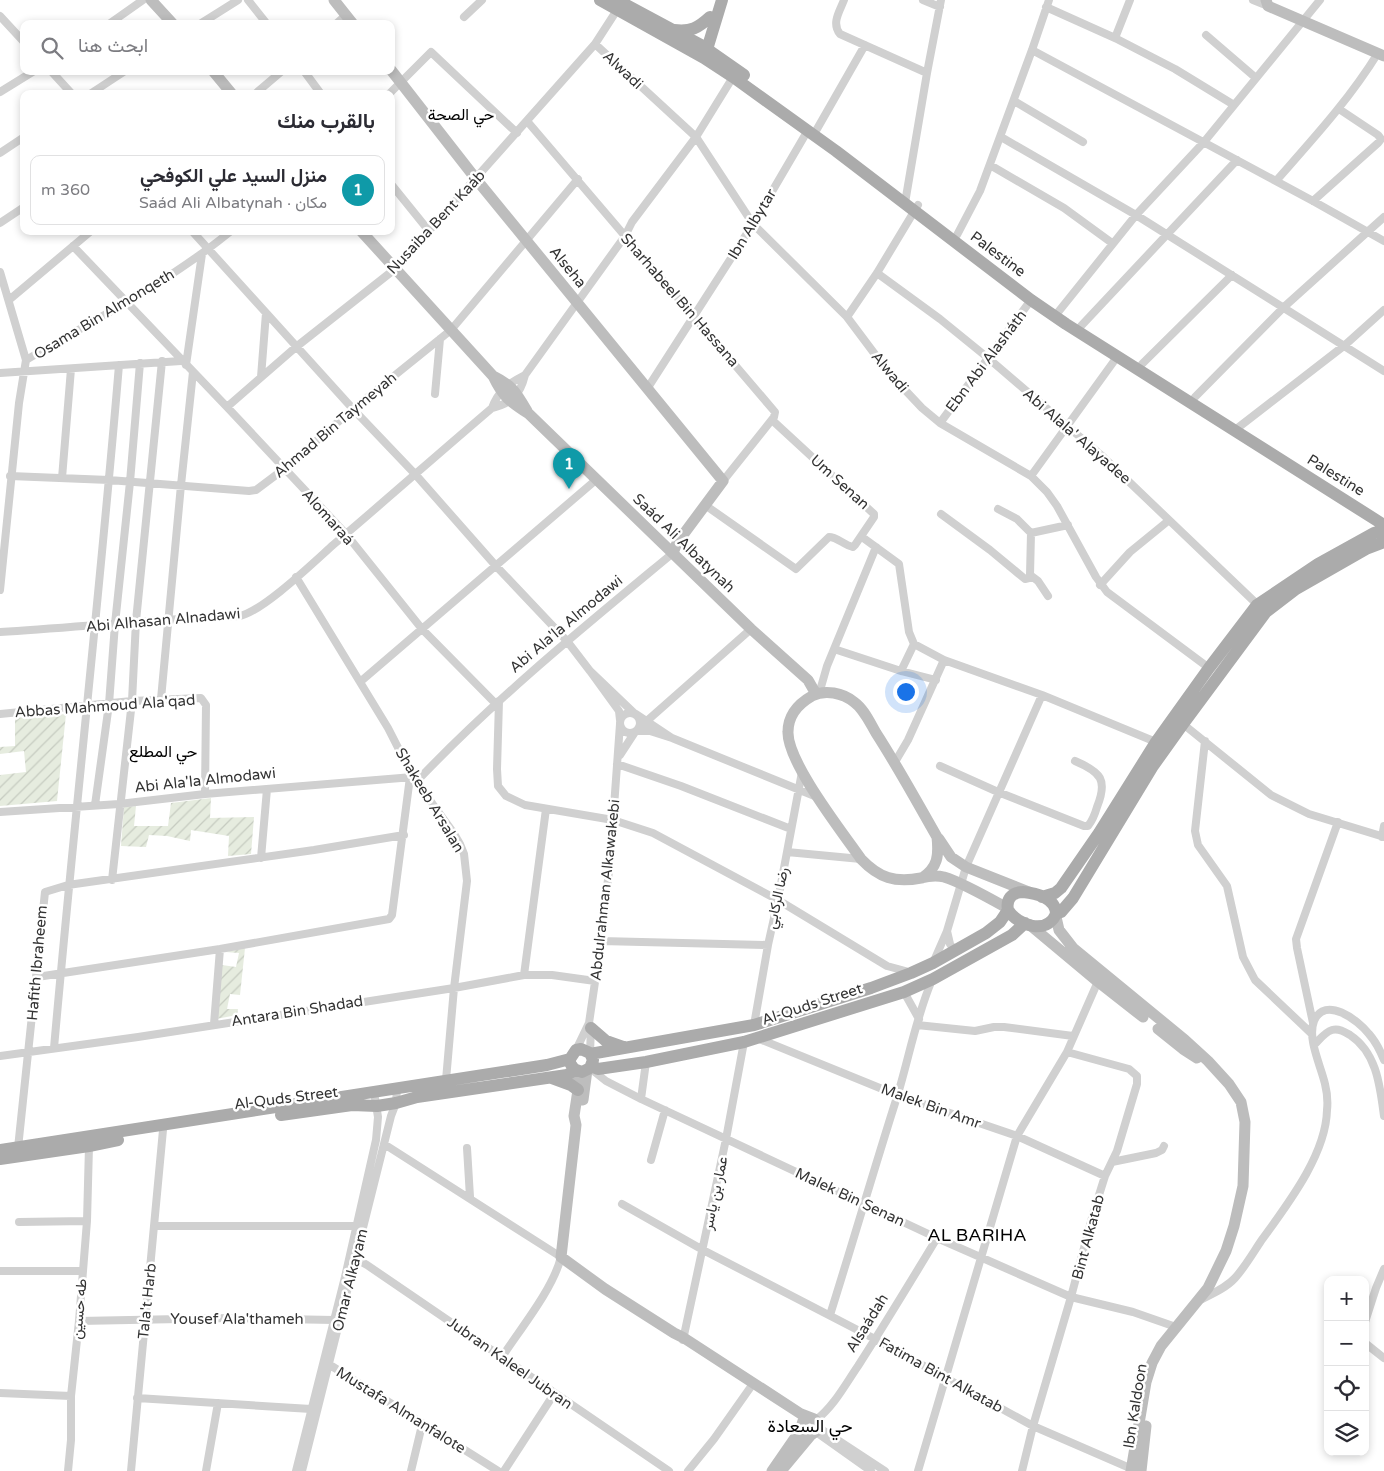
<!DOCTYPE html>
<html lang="ar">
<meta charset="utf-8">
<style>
:root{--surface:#fff;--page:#f2f2f3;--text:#2b2b33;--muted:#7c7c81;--line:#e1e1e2;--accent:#e63946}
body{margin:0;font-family:"Varela Round",Vazirmatn,sans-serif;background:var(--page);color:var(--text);direction:rtl}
.controls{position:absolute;right:15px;bottom:15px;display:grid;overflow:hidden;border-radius:10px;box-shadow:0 2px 8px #0003}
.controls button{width:45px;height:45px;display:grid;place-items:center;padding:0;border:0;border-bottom:1px solid var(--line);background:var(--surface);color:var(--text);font:25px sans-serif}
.you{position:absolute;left:905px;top:691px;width:18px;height:18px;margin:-12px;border:4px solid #fff;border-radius:50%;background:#1a73e8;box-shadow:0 0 0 8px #1a73e833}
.badge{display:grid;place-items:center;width:32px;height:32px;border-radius:50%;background:var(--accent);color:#fff;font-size:16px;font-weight:700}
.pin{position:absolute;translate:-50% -41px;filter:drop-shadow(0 1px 2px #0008)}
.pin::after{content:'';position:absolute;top:26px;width:18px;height:15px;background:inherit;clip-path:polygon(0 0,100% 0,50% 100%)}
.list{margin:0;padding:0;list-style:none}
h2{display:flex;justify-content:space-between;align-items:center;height:65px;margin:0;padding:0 20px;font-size:21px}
h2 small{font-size:16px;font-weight:400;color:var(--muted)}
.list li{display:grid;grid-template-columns:32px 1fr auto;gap:15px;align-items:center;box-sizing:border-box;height:70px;margin:0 10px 10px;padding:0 10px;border:1px solid var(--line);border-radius:10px}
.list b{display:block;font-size:19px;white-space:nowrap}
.list p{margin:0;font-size:16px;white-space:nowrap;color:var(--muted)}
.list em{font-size:16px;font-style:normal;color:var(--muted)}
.icon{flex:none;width:28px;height:28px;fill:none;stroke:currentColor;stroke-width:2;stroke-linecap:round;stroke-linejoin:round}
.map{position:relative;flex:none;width:1384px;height:1471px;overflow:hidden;direction:ltr}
.search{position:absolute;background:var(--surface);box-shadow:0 2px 8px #0003;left:20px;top:20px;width:375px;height:55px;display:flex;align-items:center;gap:12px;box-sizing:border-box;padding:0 18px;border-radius:10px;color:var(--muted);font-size:19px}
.panel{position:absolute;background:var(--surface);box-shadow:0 2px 8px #0003;left:20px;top:90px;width:375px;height:145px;border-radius:10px;direction:rtl}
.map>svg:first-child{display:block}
.garden{fill:url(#garden-furrows)}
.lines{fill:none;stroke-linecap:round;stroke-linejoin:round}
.street{stroke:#d0d0d0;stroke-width:8}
.secondary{stroke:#bdbdbd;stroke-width:11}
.primary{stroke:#ababab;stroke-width:12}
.labels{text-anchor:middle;stroke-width:5;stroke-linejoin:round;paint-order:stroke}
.street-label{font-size:15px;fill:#333;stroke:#fff}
.neighbourhood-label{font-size:16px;fill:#000;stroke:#fff}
.quarter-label{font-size:18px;fill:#000;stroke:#fff}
</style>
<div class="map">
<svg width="1384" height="1471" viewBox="0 0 1384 1471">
<defs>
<pattern id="garden-furrows" width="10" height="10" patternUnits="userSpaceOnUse" patternTransform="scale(1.25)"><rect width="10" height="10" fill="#e6ecdf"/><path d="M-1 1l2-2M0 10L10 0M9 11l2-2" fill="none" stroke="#c6cbc0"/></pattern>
</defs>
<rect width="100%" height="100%" fill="#fff"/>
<path class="garden" d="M66 714 57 801 0 806V775L26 772 24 751 0 754V747L15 746V718Z
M211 798 210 818 254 817 251 854 228 856 229 836 191 830 190 841 167 836 149 835 146 847 121 846 124 807 136 806 134 826H168L171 803Z
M245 948 240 995 230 994 227 1009H238L237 1015 216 1019 222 965 236 967 239 953 225 952Z"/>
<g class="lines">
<path class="street" d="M248 0 267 24
M844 0C840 11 831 23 840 34L927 73 905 203
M923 0 940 7
M1253 0 1268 6
M1046 7 1115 38 1130 0
M0 16 24 42
M464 17 482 0
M109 24 143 0
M200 24 238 0
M336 24 346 15
M1206 35 1256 78
M1115 38 1175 69 1234 105
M595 44 696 137 753 224 847 317 889 373 922 408 940 423 1031 476 1047 492 1057 506 1096 577 1107 592 1209 668
M1032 50 1313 201 1384 241
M51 71 72 94
M304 71 321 94
M927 73 941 0
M0 92 34 71
M90 94 125 71
M255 94 282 71
M389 94 431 52 517 133
M1014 101 1083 142
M527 121 775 412 774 417 723 481
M817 129 865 45
M1001 137 1136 215 1384 371
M0 153 24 137
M990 165 1064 208 1112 243
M1276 181C1312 140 1349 100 1378 53
M391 184 429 231
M1313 201 1378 143 1381 139 1378 135 1339 109
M0 223 24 207
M192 231 353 409 415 474 496 566 567 641 590 671
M957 235 980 191 1032 50 1049 0
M73 246 227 407 346 534 422 629 496 704
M0 272 26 360
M877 273 940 319 988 358 1101 455 1260 607
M9 300 91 231
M1059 311 1136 215 1204 142 1320 0
M847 317 877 273 918 205
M1081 326 1237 160
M26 360C95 320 170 281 231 231
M1142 364 1232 275
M186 365 202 254
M0 373 181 361
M261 377 266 313
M647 389 753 224 808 130
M435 394 440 339
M1195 397 1284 307 1384 217
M227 407 296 347 395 269 595 44 617 10
M492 408C498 391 509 383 525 375
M940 423 1031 300
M1235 430 1345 345 1384 310
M10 476 109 480 249 491 256 490 284 469 353 409 451 330 578 179
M1031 476 1117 357
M62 478 71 369
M705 505 796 569 829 537C837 537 844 545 853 547L855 545 874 517V514L772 420
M998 509 1017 519 1031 533 1068 525
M941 514 990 550 1025 579 1029 578 1030 575
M1031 533 1030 575 1038 581 1048 596
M862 537 899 564 909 632 914 644 944 660 1042 695 1156 742
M296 577 388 728 413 777 453 832 460 844 464 854 467 881 454 988 446 1080
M1100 585 1130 552 1168 521
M0 590 19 403 26 360
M0 632C80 627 159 619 239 616 261 613 314 562 333 545 386 500 438 454 492 408 512 403 520 395 525 375L625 236 632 222 696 137 733 77
M834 649 901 671 936 680
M901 671 914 644
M360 682 597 479
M819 694 827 666 876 547
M161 699 181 485 193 372
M499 701 497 769 498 786 506 796 525 805 613 820 653 833 778 900 887 966 909 972
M620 723a10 10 0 1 1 20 0a10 10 0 1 1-20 0Z
M0 714 132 701 201 698 206 705 205 794
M636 714 672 738 650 731H637
M620 720 619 711 590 671 635 714
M1183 724 1271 795 1309 814 1384 837
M640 727 751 629
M672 738 817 797
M1205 741 1195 831 1198 845 1227 886 1243 957 1255 980 1312 1034
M620 755 635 732
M895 762 908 740 944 660
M617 764 681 786 791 829
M940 766 998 792 1084 826H1088C1093 820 1095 814 1097 807 1108 780 1101 772 1075 761
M417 781C496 698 585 626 673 553
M95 805 109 704 115 624 130 482 140 363
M0 812 119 804 205 794 413 777
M1382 837 1384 826
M787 852 861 859
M261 858 267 789
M112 880 132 701 136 621 162 361
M947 931 966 867 1042 695
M601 941 768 945
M933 963 947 931 950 944 955 951
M524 975 546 809
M37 977 220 949 389 919 392 915 410 777
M904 992 919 1019
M1313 1023 1297 948 1296 939 1338 822
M214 1024 220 949
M754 1025 768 945 778 900 802 772
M917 1025 975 1031 994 1027H1004L1073 1036
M757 1038 897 1095 1017 1136 1105 1176
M1314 1045C1319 1040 1325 1032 1332 1030 1339 1028 1345 1032 1350 1035 1377 1053 1380 1086 1384 1116
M54 1048C74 821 100 593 119 365
M576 1050 589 1023 601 941 610 862 620 724
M590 1053 591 1027
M0 1056 138 1037 454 988 524 975H552L595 981
M591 1069 606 1081 641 1099 937 1238 1071 1297 1133 1312 1176 1327
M641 1099 646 1062
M384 1144 561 1257C553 1289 521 1328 502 1357
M18 1148 45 892 68 885 314 850 404 835
M467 1148 470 1197
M651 1160 665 1110
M1112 1162 1156 1153 1162 1150 1164 1146
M622 1204 703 1250 875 1339 1033 1426 1132 1469
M19 1222 87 1221
M155 1226H356
M351 1256 367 1265 669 1471
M0 1271H83
M1200 1300C1212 1294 1226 1288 1235 1278 1245 1267 1253 1253 1261 1241 1287 1205 1326 1155 1327 1110 1328 1101 1327 1092 1325 1084 1321 1066 1307 1039 1314 1021 1325 995 1358 1020 1369 1034 1376 1042 1380 1050 1384 1060
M830 1315C853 1242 874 1169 897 1097 909 1058 916 1017 932 980
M79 1321 231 1318 334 1320
M1365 1322 1376 1288 1384 1269
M683 1340 726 1139 744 1042
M1365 1343 1384 1358
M330 1365 498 1471
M0 1393 71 1396
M137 1398 311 1409
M816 1420C834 1406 845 1385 858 1366 885 1324 911 1281 937 1238
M818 1427 885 1471
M816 1432 871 1471
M68 1471 71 1440V1396L79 1321 87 1221 89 1146
M131 1471 163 1130
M206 1471 218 1403
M296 1471 345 1277 376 1140 378 1117 374 1092
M302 1471 391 1116 396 1103 397 1088
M411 1471 422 1425
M504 1471 554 1394
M688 1471 714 1439 750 1388
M918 1471 1017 1136 1067 1052 1099 979
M1022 1471 1033 1426 1071 1297 1093 1214 1105 1176 1117 1151 1137 1084V1076L1129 1069 1067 1052"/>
<path class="secondary" d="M151 0 173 24
M334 0 353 24
M1266 0 1268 6 1384 56
M391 70 476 179 723 481 677 543 673 553
M213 71 232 94
M361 231 493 376C503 397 509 401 529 414L751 629 808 680 816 694
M493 376C513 386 516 392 527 411
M939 839 951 857 966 867 1029 892
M922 878C938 867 939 856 937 837 917 802 898 767 876 733 870 723 864 709 854 702 843 693 825 689 812 696 798 704 788 716 788 732 787 762 843 833 861 859 879 878 895 883 921 878 929 876 935 875 944 877 961 882 991 899 1007 908
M1056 917 1059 930 1073 948 1185 1040 1208 1061 1229 1084 1241 1102 1245 1122 1243 1186 1234 1226 1226 1251 1208 1288 1161 1346 1152 1363 1146 1382 1131 1471
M1030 925 1097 981 1143 1017
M1158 1029 1183 1049 1197 1058
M577 1071 578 1090 574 1116 576 1125 561 1257 605 1289 674 1333 684 1338 801 1414 814 1419 818 1423V1430L811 1435 805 1434 801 1427 803 1421 809 1417
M583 1100 587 1070
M772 1471 801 1429
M781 1471 811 1435
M1141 1471 1146 1426"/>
<path class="primary" d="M600 0 704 58 733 77 836 151 1031 300 1066 324 1384 525
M617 0 701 45 744 75
M674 30C691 32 698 28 710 17
M705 56 722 0
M1023 892C1036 893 1056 898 1056 914 1047 935 1018 926 1008 910 1006 900 1011 892 1023 892Z
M1042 897 1055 893 1061 888 1099 833 1156 742 1209 668 1257 605 1318 564 1374 533 1384 530
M1056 914 1061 912 1073 898 1153 766 1183 724 1266 612 1296 589 1366 549 1384 542
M591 1028 606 1041 623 1047
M590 1054 754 1025 871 988 911 973 933 963 986 933 1000 922 1008 910
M591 1066 598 1069 646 1062 744 1042 904 992 933 979 1012 935 1025 923
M552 1078 571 1085 578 1090
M281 1115 352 1105 377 1106 396 1103 417 1097 567 1075 575 1070
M0 1150 547 1065 570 1059 576 1050 581 1049 590 1053 593 1060 590 1068 582 1072 574 1069 570 1063V1059
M0 1159 89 1146 118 1140"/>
</g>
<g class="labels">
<g class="street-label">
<text transform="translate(623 70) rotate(43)" y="5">Alwadi</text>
<text transform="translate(436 222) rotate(-47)" y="5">Nusaiba Bent Kaáb</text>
<text transform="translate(752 224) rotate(-59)" y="5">Ibn Albytar</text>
<text transform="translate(998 254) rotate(37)" y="5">Palestine</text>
<text transform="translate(568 267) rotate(51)" y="5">Alseha</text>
<text transform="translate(680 300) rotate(49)" y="5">Sharhabeel Bin Hassana</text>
<text transform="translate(104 314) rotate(-31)" y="5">Osama Bin Almonqeth</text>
<text transform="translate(986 361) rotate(-53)" y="5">Ebn Abi Alasháth</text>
<text transform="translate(890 372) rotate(50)" y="5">Alwadi</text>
<text transform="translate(335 425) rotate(-40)" y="5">Ahmad Bin Taymeyah</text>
<text transform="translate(1077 436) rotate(41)" y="5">Abi Alala' Alayadee</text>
<text transform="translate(1336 475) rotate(32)" y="5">Palestine</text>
<text transform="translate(840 482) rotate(42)" y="5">Um Senan</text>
<text transform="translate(328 517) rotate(48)" y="5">Alomaraá</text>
<text transform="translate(684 543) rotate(44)" y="5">Saád Ali Albatynah</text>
<text transform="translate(163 620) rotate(-5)" y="5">Abi Alhasan Alnadawi</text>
<text transform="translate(566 624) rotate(-40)" y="5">Abi Ala'la Almodawi</text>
<text transform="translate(105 706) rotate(-4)" y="5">Abbas Mahmoud Ala'qad</text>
<text transform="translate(205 780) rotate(-6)" y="5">Abi Ala'la Almodawi</text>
<text transform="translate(430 800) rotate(59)" y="5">Shakeeb Arsalan</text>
<text transform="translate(605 890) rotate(-84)" y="5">Abdulrahman Alkawakebi</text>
<text transform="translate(777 898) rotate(-78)" y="5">رضا الركابي</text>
<text transform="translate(37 963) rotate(-85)" y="5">Hafith Ibraheem</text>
<text transform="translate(812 1004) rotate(-18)" y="5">Al-Quds Street</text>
<text transform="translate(297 1011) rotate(-9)" y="5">Antara Bin Shadad</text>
<text transform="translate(286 1098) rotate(-7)" y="5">Al-Quds Street</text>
<text transform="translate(931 1106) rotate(20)" y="5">Malek Bin Amr</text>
<text transform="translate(715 1193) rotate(-78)" y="5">عمار بن ياسر</text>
<text transform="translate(850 1197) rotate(25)" y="5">Malek Bin Senan</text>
<text transform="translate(1088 1237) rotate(-75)" y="5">Bint Alkatab</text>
<text transform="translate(350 1280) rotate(-76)" y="5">Omar Alkayam</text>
<text transform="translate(147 1301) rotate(-84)" y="5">Tala't Harb</text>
<text transform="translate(79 1309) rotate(-85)" y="5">طه حسين</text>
<text x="237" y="1324">Yousef Ala'thameh</text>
<text transform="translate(867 1323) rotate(-58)" y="5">Alsaádah</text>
<text transform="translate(510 1363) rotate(35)" y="5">Jubran Kaleel Jubran</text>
<text transform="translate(941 1375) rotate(29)" y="5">Fatima Bint Alkatab</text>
<text transform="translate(1135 1406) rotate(-81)" y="5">Ibn Kaldoon</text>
<text transform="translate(401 1410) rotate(32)" y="5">Mustafa Almanfalote</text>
</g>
<g class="neighbourhood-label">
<text x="461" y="120">حي الصحة</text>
<text x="163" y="757">حي المطلع</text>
</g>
<g class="quarter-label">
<text x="977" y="1241">AL BARIHA</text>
<text x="810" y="1432">حي السعادة</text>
</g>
</g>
</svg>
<div class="controls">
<button>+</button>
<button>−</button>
<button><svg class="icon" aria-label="locate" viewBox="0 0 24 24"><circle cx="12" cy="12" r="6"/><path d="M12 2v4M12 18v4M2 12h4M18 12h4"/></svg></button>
<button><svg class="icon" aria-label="layers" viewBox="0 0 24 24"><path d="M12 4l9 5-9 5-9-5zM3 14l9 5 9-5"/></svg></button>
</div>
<div class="you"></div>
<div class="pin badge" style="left:569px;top:489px;background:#0f9aa8">1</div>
<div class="search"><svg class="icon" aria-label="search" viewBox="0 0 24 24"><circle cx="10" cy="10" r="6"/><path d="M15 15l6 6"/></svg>ابحث هنا</div>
<section class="panel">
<h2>بالقرب منك<small></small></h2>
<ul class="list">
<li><span class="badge" style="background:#0f9aa8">1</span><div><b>منزل السيد علي الكوفحي</b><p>مكان · Saád Ali Albatynah</p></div><em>360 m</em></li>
</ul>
</section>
</div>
